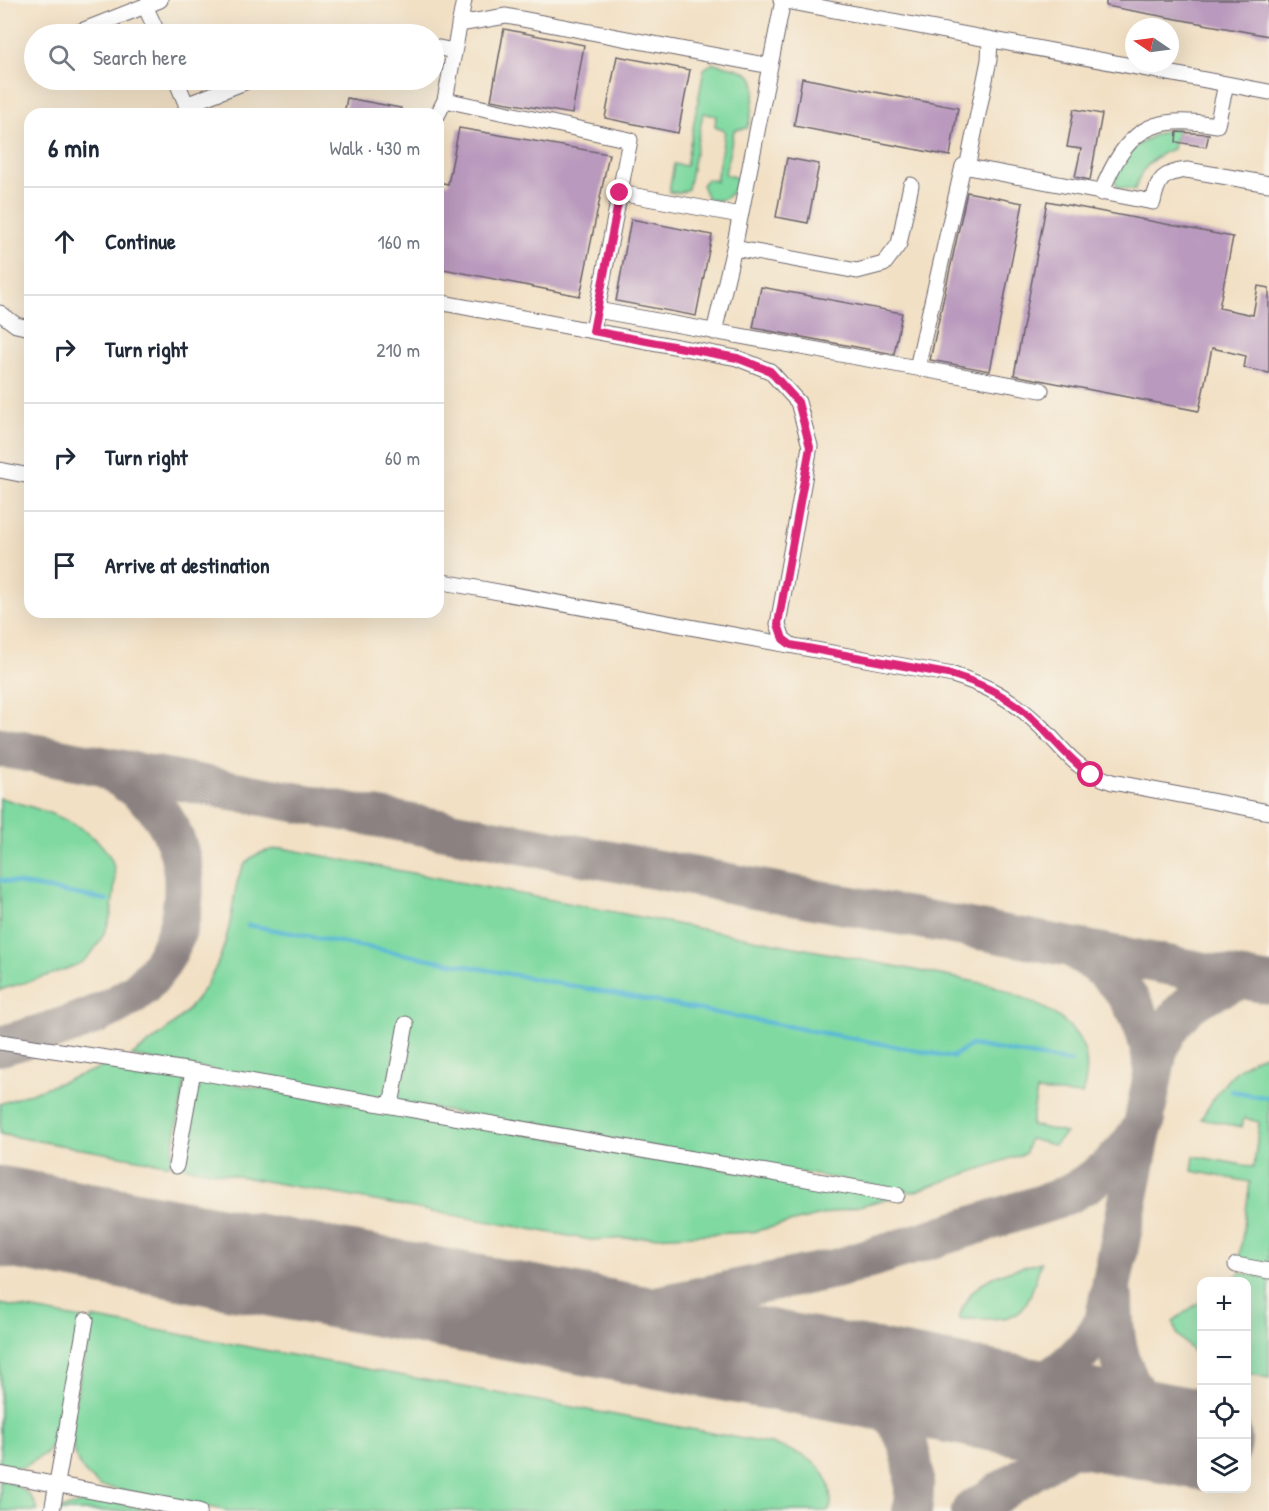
<!DOCTYPE html>
<meta charset="utf-8">
<style>
:root{--surface:#fff;--page:#f2f2f3;--text:#1f2937;--muted:#747a83;--line:#e0e1e3}
body{margin:0;font-family:"Patrick Hand",sans-serif;background:var(--page);color:var(--text)}
.controls{position:absolute;right:18px;bottom:18px;display:grid;overflow:hidden;border-radius:12px;box-shadow:0 6px 24px #0002}
.controls button{width:54px;height:54px;display:grid;place-items:center;padding:0;border:0;border-bottom:2px solid var(--line);background:var(--surface);color:var(--text);font:30px sans-serif}
.compass{position:absolute;left:1125px;top:18px;width:54px;height:54px;border-radius:50%;background:var(--surface);box-shadow:0 6px 24px #0002;rotate:283deg}
.stop{position:absolute;width:18px;height:18px;margin:-14px;border:4px solid #db2777;border-radius:50%;background:#fff}
.stop.end{background:#db2777;border-color:#fff;box-shadow:0 2px 6px #0008}
.list{margin:0;padding:0;list-style:none}
h2{display:flex;justify-content:space-between;align-items:center;height:78px;margin:0;padding:0 24px;font-size:26px}
h2 small{font-size:20px;font-weight:400;color:var(--muted)}
.list li{display:grid;grid-template-columns:39px 1fr auto;gap:18px;align-items:center;box-sizing:border-box;height:108px;padding:0 24px;border-top:2px solid var(--line)}
.list b{display:block;font-size:22px;white-space:nowrap}
.list em{font-size:20px;font-style:normal;color:var(--muted)}
.icon{flex:none;width:33px;height:33px;fill:none;stroke:currentColor;stroke-width:2;stroke-linecap:round;stroke-linejoin:round}
.map{position:relative;flex:none;width:1269px;height:1511px;overflow:hidden}
.search{position:absolute;background:var(--surface);box-shadow:0 6px 24px #0002;left:24px;top:24px;width:420px;height:66px;display:flex;align-items:center;gap:15px;box-sizing:border-box;padding:0 21px;border-radius:33px;color:var(--muted);font-size:22px}
.panel{position:absolute;background:var(--surface);box-shadow:0 6px 24px #0002;left:24px;top:108px;width:420px;height:510px;border-radius:18px}
.map>svg:first-child{display:block}
.green{fill:#7fd9a0;stroke:#507e6e;stroke-width:1.5}
.lines{fill:none;stroke-linecap:round;stroke-linejoin:round}
.stream{stroke:#59b8d7;stroke-width:4.5}
.taxiway{stroke:#8a8180;stroke-width:40}
.runway{stroke:#8a8180;stroke-width:100}
.building{fill:#b999bd}
.minor-casing{stroke:#6b646b;stroke-width:17}
.minor{stroke:#fff;stroke-width:15}
.route{stroke:#db2777;stroke-width:8}
</style>
<div class="map">
<svg width="1269" height="1511" viewBox="0 0 1269 1511">
<rect width="100%" height="100%" fill="#f7f3e8"/>
<filter id="ink" filterUnits="userSpaceOnUse"><feTurbulence type="fractalNoise" baseFrequency=".0167" numOctaves="2"/><feDisplacementMap in="SourceGraphic" scale="12" xChannelSelector="R" yChannelSelector="G"/><feConvolveMatrix kernelMatrix="1 2 1 2 8 2 1 2 1" color-interpolation-filters="sRGB"/></filter>
<filter id="wash" filterUnits="userSpaceOnUse"><feTurbulence type="fractalNoise" baseFrequency=".008" numOctaves="4" result="noise"/><feDisplacementMap in="SourceGraphic" scale="24" xChannelSelector="R" yChannelSelector="G"/><feGaussianBlur stdDeviation="1.35" result="paint"/><feColorMatrix in="noise" values="0 0 0 0 0 0 0 0 0 0 0 0 0 0 0 0 0 1.4 0 .05"/><feComposite in="paint" operator="in"/></filter>
<g filter="url(#wash)">
<rect width="100%" height="100%" fill="#f2e0c4"/>
<path class="green" d="M713 63C763 73 758 76 749 123L747 128 734 130 725 174 737 178C736 194 723 204 708 199L702 185 707 179 716 181 725 131 715 127 716 116 703 113 688 189 680 193 669 192 674 164 686 166 704 69Z
M1178 127 1173 149C1153 156 1140 169 1135 190L1118 187 1115 181C1124 149 1147 135 1178 127Z
M0 798C37 808 95 823 112 861 117 874 114 894 112 907 111 924 97 951 82 962 69 971 18 984 0 990Z
M282 848 992 985C1045 1007 1104 1026 1082 1095L1037 1091 1031 1125 1066 1133 1054 1145 1029 1139 1026 1153 913 1192 131 1056C168 1031 194 1011 214 971 220 959 225 944 228 931 234 911 233 882 245 864 254 852 269 850 282 848Z
M1269 1054V1265L1239 1261 1250 1182 1192 1171 1194 1156 1254 1167 1259 1122 1244 1118 1242 1127 1201 1119C1217 1092 1236 1061 1269 1054Z
M111 1064 186 1076 170 1165 0 1134V1104Z
M200 1078 892 1198 752 1232 591 1240 182 1166 196 1084Z
M1041 1262C1023 1324 1021 1319 959 1319 969 1277 1005 1272 1041 1262Z
M1240 1273 1269 1278V1378L1247 1373 1246 1282H1228Z
M1201 1301V1360L1177 1334 1173 1321Z
M0 1304 83 1319 59 1434 45 1454 24 1467 0 1468Z
M92 1318 776 1445C801 1454 827 1462 830 1492 831 1500 832 1504 829 1511H229L100 1486C89 1477 81 1471 76 1458 64 1430 86 1351 92 1318Z
M0 1479C18 1485 32 1492 38 1511H0Z
M94 1499 160 1511H55Z"/>
<g class="lines">
<path class="stream" d="M0 880 107 900
M248 925 952 1057 971 1045 1071 1062
M1231 1091 1269 1098"/>
<path class="taxiway" d="M0 747 1269 984
M1078 952C1123 977 1150 1021 1153 1073
M0 1046C43 1034 111 1016 143 986 189 941 199 860 157 809 144 793 125 781 107 769
M1113 1298C1113 1361 1127 1387 1169 1434
M574 1323 839 1268 1055 1200C1095 1183 1122 1160 1145 1123
M856 1376C899 1418 922 1447 912 1511
M1001 1403C1051 1379 1073 1370 1104 1322L1158 1050C1179 1004 1198 994 1245 979
M971 1511 1066 1449 1117 1424"/>
<path class="runway" d="M0 1216 1202 1440"/>
</g>
<g id="blocks">
<path class="building" d="M1106 0H1269V36L1106 6Z
M504 29 584 45 572 114 491 100Z
M617 56 690 70 678 133 605 118Z
M802 78 958 108 950 156 794 126Z
M347 98 401 108 400 114H344Z
M1074 109 1102 114 1090 180 1075 177 1081 149 1067 147Z
M459 128 609 154 580 296 438 268V182L448 184Z
M1177 132 1209 134 1206 147 1176 142Z
M787 158 819 164 808 223 776 217Z
M967 192 1023 203 990 371 930 360Z
M1047 201 1233 237 1219 308 1253 315 1258 286 1269 288V373L1244 368 1246 356 1212 348 1199 411 1014 375Z
M631 219 712 235 696 316 616 301Z
M761 287 902 313 894 354 753 328Z"/>
</g>
</g>
<g filter="url(#ink)">
<use href="#blocks" fill-opacity="0" stroke="#6b646b" stroke-width="1.5"/>
<g class="lines">
<defs>
<path id="minor" d="M781 0 1269 92
M145 6 158 34
M459 24 506 16 770 66
M74 34 160 0
M434 47 454 51
M176 80 190 113
M445 100 630 140 597 310
M186 105 250 80
M438 114 445 100 464 0
M967 168 989 60 990 39
M620 193 740 215
M1101 193C1127 129 1150 114 1217 125L1226 84
M734 248 857 271 884 264 899 244 911 185
M438 302 737 358 770 371 798 402 810 446 778 624 783 639 791 645
M0 313 16 325 30 328
M593 331 597 310 917 368 963 166 1153 202C1158 178 1163 173 1187 170L1269 184
M714 332 734 248 783 0
M917 368 1041 390
M0 470 30 476
M438 581 953 675C986 685 1012 699 1037 723 1066 750 1071 768 1112 782L1269 812
M0 1042 193 1071 897 1195
M391 1105 406 1024
M176 1166 193 1071
M1236 1265 1269 1271
M0 1474 199 1511
M52 1511 86 1320"/>
</defs>
<use href="#minor" class="minor-casing"/>
<use href="#minor" class="minor"/>
</g>
</g>
<g class="lines" filter="url(#ink)">
<path class="route" d="M620 193 593 331 737 358 770 371 798 402 810 447 778 624 783 639 791 645 953 675C986 685 1013 699 1037 723 1056 741 1069 760 1091 775"/>
</g>
</svg>
<div class="controls">
<button>+</button>
<button>−</button>
<button><svg class="icon" aria-label="locate" viewBox="0 0 24 24"><circle cx="12" cy="12" r="6"/><path d="M12 2v4M12 18v4M2 12h4M18 12h4"/></svg></button>
<button><svg class="icon" aria-label="layers" viewBox="0 0 24 24"><path d="M12 4l9 5-9 5-9-5zM3 14l9 5 9-5"/></svg></button>
</div>
<svg class="compass" viewBox="-18 -18 36 36"><path d="M0-13l5 13h-10z" fill="#e53935"/><path d="M0 13l5-13h-10z" fill="#747a83"/></svg>
<div class="stop" style="left:1091px;top:775px"></div>
<div class="stop end" style="left:620px;top:193px"></div>
<div class="search"><svg class="icon" aria-label="search" viewBox="0 0 24 24"><circle cx="10" cy="10" r="6"/><path d="M15 15l6 6"/></svg>Search here</div>
<section class="panel">
<h2>6 min<small>Walk · 430 m</small></h2>
<ul class="list">
<li><svg class="icon" aria-label="ahead" viewBox="0 0 24 24"><path d="M12 20V5M6 11l6-6 6 6"/></svg><div><b>Continue</b></div><em>160 m</em></li>
<li><svg class="icon" aria-label="right" viewBox="0 0 24 24"><path d="M7 20v-9h11M14 6l5 5-5 5"/></svg><div><b>Turn right</b></div><em>210 m</em></li>
<li><svg class="icon" aria-label="right" viewBox="0 0 24 24"><path d="M7 20v-9h11M14 6l5 5-5 5"/></svg><div><b>Turn right</b></div><em>60 m</em></li>
<li><svg class="icon" aria-label="arrive" viewBox="0 0 24 24"><path d="M6 21V4h12l-3 4 3 4H6"/></svg><div><b>Arrive at destination</b></div></li>
</ul>
</section>
</div>
